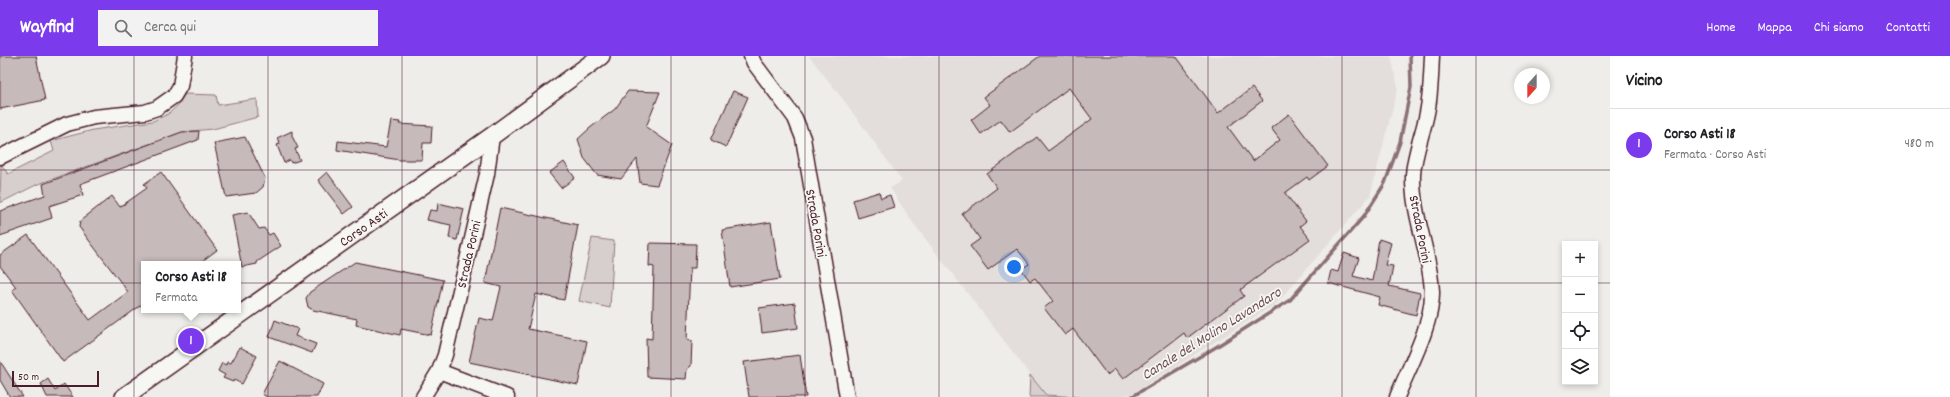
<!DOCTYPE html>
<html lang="it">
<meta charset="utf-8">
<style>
:root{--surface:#fff;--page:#f2f2f2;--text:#202124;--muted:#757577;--line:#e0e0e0;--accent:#7c3aed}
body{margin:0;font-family:Dekko,sans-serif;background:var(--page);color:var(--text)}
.controls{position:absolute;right:12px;bottom:12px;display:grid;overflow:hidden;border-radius:0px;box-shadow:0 2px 6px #0003}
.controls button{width:36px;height:36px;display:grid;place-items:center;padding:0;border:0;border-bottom:1px solid var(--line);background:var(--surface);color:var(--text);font:20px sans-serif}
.compass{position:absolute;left:1514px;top:12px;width:36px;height:36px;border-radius:50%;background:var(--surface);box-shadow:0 2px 6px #0003;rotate:201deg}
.scale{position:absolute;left:12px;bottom:10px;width:87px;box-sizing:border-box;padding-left:4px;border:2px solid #4a1f2b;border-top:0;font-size:11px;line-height:14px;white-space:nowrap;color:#4a1f2b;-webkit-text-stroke:3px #f6f6f2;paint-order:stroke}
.you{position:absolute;left:1014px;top:211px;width:14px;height:14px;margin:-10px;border:3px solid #fff;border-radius:50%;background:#1a73e8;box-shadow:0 0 0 6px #1a73e833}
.badge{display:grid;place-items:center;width:26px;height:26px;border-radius:50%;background:var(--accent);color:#fff;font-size:13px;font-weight:700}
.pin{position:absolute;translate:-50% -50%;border:2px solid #fff;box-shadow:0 1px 4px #0006}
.popup{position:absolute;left:141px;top:205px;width:100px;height:52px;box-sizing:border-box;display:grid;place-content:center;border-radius:0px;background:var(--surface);filter:drop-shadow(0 1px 3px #0005);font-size:13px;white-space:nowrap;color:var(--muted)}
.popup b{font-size:15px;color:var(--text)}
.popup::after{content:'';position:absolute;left:50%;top:100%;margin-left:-8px;border:8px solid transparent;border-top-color:var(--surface)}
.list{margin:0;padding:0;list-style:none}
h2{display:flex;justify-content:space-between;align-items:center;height:52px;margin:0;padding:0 16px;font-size:17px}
h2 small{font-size:13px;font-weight:400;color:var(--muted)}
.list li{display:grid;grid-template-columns:26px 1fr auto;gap:12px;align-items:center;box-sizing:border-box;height:72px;padding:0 16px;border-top:1px solid var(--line)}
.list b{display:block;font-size:15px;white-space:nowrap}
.list p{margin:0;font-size:13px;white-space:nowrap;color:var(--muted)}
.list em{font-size:13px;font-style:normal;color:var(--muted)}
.icon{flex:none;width:22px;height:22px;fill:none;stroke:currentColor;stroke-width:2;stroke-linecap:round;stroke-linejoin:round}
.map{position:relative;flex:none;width:1610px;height:341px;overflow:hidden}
header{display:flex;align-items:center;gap:24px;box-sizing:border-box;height:56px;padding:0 20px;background:var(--accent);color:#fff}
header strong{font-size:19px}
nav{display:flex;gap:22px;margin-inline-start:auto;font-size:14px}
.search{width:280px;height:36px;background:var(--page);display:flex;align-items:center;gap:10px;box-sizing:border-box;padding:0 14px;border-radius:0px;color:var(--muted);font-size:15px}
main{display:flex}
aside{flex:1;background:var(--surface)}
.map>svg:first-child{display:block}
.built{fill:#e3dedc}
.green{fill:#d7cfce;stroke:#90777c}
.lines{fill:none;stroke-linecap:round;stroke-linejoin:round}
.stream{stroke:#8a6f74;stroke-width:3.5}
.building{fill:#c6babb;stroke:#4a1f2b}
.minor-casing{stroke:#4a1f2b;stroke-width:17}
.major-casing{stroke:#4a1f2b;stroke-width:20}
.minor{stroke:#f6f6f2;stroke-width:14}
.major{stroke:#f6f6f2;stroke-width:17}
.grid{fill:none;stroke:#4a1f2b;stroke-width:1;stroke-opacity:0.55}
.labels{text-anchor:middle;stroke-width:3.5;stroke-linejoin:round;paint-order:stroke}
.street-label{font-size:14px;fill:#4a1f2b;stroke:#f6f6f2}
.water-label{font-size:15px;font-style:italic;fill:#6f4e56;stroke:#f6f6f2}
</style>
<header>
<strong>Wayfind</strong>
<div class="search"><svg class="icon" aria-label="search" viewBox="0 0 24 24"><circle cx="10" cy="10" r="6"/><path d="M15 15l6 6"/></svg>Cerca qui</div>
<nav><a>Home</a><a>Mappa</a><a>Chi siamo</a><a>Contatti</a></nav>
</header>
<main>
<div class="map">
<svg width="1610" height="341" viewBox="0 0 1610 341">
<rect width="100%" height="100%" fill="#efedea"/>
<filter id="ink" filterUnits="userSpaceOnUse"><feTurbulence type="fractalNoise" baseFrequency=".025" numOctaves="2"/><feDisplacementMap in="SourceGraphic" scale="8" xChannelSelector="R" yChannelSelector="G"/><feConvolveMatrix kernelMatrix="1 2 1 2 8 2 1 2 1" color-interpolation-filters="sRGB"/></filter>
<g filter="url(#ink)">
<path class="built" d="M809 0H1391L1398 32 1370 140 1277 247 1135 336 1121 341H1081L1078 339H1046L913 167 890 132 902 125 845 46Z"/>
<path class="green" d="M185 38 216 39 218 49 257 43 258 61 213 73 182 76 36 129 0 147 1 108 8 118 54 95 51 85 93 74 153 65 168 58 178 49Z
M592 182 614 185 610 252 579 245Z
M1030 319 1046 339 1081 341H1029Z"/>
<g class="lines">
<path class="stream" d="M1131 341 1216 291 1290 244 1364 160 1385 127 1400 86 1411 31 1410 0"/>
</g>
<path class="building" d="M0 0H36L45 44 0 53Z
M1040 0H1176L1218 57 1252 32 1262 45 1228 71 1253 105 1280 84 1271 72 1289 58 1328 110 1309 124 1307 121 1285 137 1306 165 1300 170 1310 183 1240 234 1244 240 1187 282 1184 277 1123 323 1115 313 1107 319 1073 273 1065 279 1044 252 1053 245 1035 222 1030 225 1021 213 1029 208 1017 193 988 214 970 190 980 183 962 158 997 132 987 118 1037 81 1048 95 1092 63 1069 32 1010 76 1001 64 981 78 971 64 990 49 984 41Z
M628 35 660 36 646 71 672 89 657 129 640 127 637 103 621 123 597 119 584 102 578 83 590 72 615 53Z
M733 35 748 41 726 91 711 84Z
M391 65 400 66 399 68 432 70 431 87H423L422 104H400L337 94 338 85 386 91Z
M199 75 198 84 80 128 83 139 49 150 52 162 0 180V155L45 139 43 128 182 76Z
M292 75V80L298 92 295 93 300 104 291 107 290 104 284 107 277 89 280 88 277 82Z
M245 81 265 122 263 131 256 137 226 141 214 87Z
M564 106 575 122 561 132 549 117Z
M161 116 217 194 198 208H144V247L63 306 12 234 16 231 0 210V199L28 179 90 264 128 236 79 171 80 165 112 140 120 151 147 132 144 128Z
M327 116 353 151 344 158 318 124Z
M879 136 881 142 890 139 894 151 858 162 853 144Z
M438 147 464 153 457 184 449 182 451 169 427 164 430 154 437 155Z
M500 152 578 169 564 244 536 238 528 273 587 285 578 329 469 306 479 262 493 265 501 231 485 227Z
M248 156 259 173 264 172 269 179 273 177 281 190 257 206V208L242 211 232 159Z
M771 166 780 223 730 231 722 174Z
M1379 183 1391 187 1385 209 1393 210 1389 230 1420 237 1416 259 1378 249 1380 241 1328 227 1331 214 1338 216 1344 197 1359 202 1353 220 1372 225Z
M650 187 696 188 695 212H690L687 284 692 285 691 310 687 313 686 323 647 321 646 282 652 283 654 211 649 210Z
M355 206 443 224 431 279 401 273 400 279 356 269 357 263 313 254 308 251 306 242 310 236Z
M795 247 798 272 762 277 759 252Z
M275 264 298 273 295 280 316 288 312 297 269 281Z
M240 291 257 300 242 328 234 324 233 326 223 322 225 319 218 315 222 307 226 309 227 306 231 307Z
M800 299 806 341H749L744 306Z
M0 305 23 341H10L0 324Z
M280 305 323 328 317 341H267L262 338Z
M48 323 55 335 64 328 73 341H47L41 328Z"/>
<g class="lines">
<defs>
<path id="minor" d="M751 0 754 7 795 62 803 82 847 341
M0 101 67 68 94 61 145 56 157 52 174 40 180 30 185 0
M439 315 507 341
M423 341 439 315 445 299 487 118 492 80
M1397 341C1409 311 1433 268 1432 235 1430 196 1412 159 1413 119 1414 98 1423 78 1427 57 1431 38 1431 19 1432 0"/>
<path id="major" d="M124 341 492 80 601 0"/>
</defs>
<use href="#minor" class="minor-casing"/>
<use href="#major" class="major-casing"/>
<use href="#minor" class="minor"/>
<use href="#major" class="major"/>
</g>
</g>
<path class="grid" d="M134 0V341M268 0V341M402 0V341M537 0V341M671 0V341M805 0V341M939 0V341M1073 0V341M1208 0V341M1342 0V341M1476 0V341M0 114H1610M0 227H1565M1595 227H1610"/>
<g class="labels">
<g class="street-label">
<text transform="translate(817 167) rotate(80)" y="5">Strada Porini</text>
<text transform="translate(363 171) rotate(-35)" y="5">Corso Asti</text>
<text transform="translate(1421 173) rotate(79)" y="5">Strada Porini</text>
<text transform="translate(468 198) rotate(-77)" y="5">Strada Porini</text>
</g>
<g class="water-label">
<text transform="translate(1211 277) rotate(-32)" y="5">Canale del Molino Lavandaro</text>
</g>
</g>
</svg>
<div class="controls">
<button>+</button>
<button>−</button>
<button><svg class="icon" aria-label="locate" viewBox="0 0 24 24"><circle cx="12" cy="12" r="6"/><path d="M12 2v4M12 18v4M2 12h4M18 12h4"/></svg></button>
<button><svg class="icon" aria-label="layers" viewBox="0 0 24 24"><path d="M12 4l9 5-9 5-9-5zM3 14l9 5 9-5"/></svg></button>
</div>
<svg class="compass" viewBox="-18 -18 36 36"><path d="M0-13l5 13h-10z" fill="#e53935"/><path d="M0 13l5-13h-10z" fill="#757577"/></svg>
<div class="scale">50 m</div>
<div class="you"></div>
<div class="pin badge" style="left:191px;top:285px">1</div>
<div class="popup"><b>Corso Asti 18</b>Fermata</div>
</div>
<aside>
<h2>Vicino<small></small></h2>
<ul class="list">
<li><span class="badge">1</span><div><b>Corso Asti 18</b><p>Fermata · Corso Asti</p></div><em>480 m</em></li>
</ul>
</aside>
</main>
